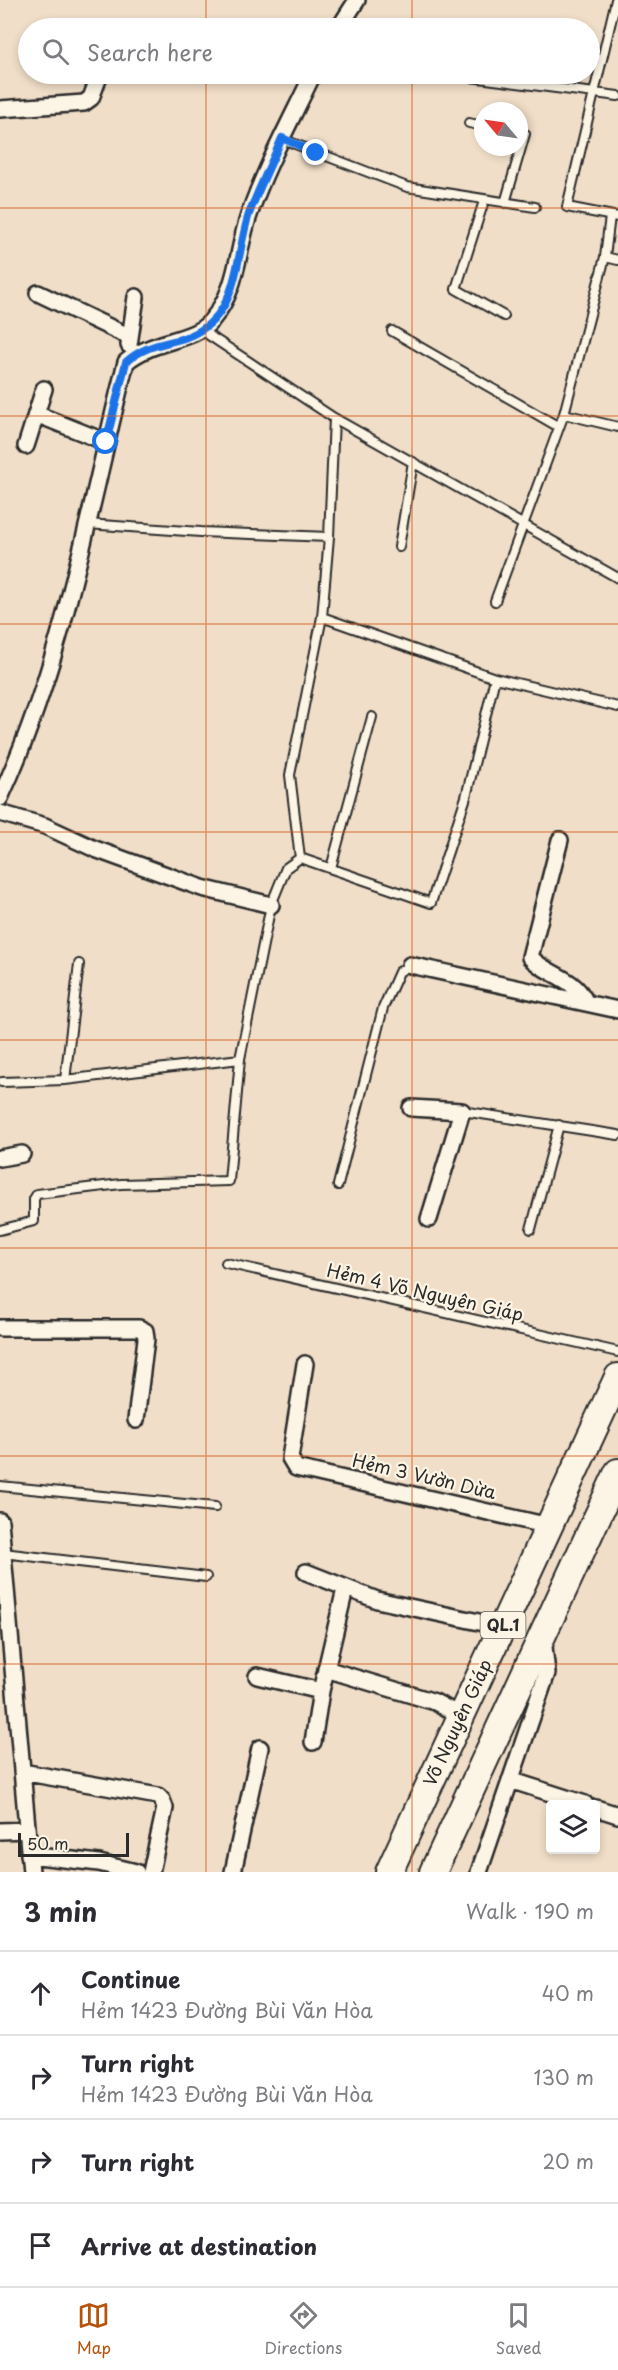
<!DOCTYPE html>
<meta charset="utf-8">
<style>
:root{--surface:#fff;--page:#f7f7f7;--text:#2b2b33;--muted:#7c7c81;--line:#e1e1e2;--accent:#b45309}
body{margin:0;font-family:"Playpen Sans",sans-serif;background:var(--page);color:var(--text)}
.controls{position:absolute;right:18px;bottom:18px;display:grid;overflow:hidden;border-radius:6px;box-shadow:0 3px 9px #0003}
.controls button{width:54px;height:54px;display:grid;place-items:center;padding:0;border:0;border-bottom:2px solid var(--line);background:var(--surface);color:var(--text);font:30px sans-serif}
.compass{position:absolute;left:474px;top:102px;width:54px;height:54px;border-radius:50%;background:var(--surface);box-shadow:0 3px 9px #0003;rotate:299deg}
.scale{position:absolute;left:18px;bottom:15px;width:111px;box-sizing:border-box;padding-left:6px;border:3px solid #2b2b2b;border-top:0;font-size:16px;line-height:21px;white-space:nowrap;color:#2b2b2b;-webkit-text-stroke:4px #fcf5e5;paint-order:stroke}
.stop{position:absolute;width:18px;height:18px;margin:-14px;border:4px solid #1a73e8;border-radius:50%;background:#fff}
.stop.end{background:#1a73e8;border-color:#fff;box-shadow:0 2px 6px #0008}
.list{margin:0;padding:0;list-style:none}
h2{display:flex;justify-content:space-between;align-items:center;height:78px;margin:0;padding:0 24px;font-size:26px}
h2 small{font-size:20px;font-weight:400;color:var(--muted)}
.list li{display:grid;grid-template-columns:39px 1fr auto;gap:18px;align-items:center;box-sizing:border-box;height:84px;padding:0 24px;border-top:2px solid var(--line)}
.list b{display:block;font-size:22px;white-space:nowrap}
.list p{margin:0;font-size:20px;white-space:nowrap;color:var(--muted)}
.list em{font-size:20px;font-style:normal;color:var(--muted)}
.icon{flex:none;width:33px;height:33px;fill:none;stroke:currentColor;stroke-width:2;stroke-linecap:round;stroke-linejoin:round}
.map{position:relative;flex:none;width:618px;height:1872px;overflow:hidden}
.search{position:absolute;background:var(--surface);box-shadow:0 3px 9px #0003;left:18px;right:18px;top:18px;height:66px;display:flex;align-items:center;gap:15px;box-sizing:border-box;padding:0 21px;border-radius:33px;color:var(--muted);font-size:22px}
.sheet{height:414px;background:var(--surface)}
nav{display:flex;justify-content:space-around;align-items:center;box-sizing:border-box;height:84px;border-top:2px solid var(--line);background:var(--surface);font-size:16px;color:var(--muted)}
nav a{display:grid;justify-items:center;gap:3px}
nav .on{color:var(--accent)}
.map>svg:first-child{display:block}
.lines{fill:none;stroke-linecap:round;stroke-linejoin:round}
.lane-casing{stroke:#2b2b2b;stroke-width:12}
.street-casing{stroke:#2b2b2b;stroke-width:20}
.highway-casing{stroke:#2b2b2b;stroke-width:30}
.lane{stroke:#fcf5e5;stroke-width:8}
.street{stroke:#fcf5e5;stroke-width:15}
.highway{stroke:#fcf5e5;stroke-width:26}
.route{stroke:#1a73e8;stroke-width:8}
.grid{fill:none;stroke:#d5540f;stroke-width:1.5;stroke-opacity:0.55}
.labels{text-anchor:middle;stroke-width:4.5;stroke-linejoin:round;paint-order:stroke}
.shield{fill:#fcf5e5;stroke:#6a6863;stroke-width:1.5}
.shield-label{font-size:16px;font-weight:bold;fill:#2b2b2b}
.street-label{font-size:18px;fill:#2b2b2b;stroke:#fcf5e5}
</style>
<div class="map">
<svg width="618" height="1872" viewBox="0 0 618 1872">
<rect width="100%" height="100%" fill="#f0dec8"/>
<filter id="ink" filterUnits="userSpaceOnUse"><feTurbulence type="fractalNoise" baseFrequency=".0167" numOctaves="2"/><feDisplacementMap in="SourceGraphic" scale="12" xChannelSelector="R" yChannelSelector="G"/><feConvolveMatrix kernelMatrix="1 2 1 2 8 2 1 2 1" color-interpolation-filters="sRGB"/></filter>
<g filter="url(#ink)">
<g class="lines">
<defs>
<path id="lane" d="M616 0 567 207 618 217
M447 74 618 96
M469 123 483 126
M282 139 407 187 535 207
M484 201 456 289 504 316
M505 203 525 134 519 132
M605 257 610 216
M201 330 334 418 618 578
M392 331 559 427
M564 414 618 427
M87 524 201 532 329 537
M399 547 413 462
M495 601 564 414 605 257 618 260
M322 617 495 678 618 707
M300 858 431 903 466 797 495 678
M331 868 372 717
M65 1080 79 964
M2 1082 65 1080 240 1059
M462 1111 618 1135
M338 1185 383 1008 399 972 410 965
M531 1229 559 1125
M0 1230 34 1221V1199L37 1194 121 1184 229 1181 240 1059 271 905 286 868 300 858 290 775 322 617 329 537 334 418
M226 1263 618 1352
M0 1486 215 1507
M3 1553 206 1577"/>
<path id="street" d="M339 28 357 0
M0 109 84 103 91 98 100 74
M38 293 130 337
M129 345 136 297
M36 414 106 442
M26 446 44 389
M0 798C64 661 89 508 126 362 153 339 193 342 211 321 239 288 236 253 249 215 266 166 291 120 313 74
M0 813 45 826 95 849 202 888 271 905
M560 840 530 957C546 975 573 976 585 1001
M410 965 618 1010
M411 1108 462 1111 429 1219
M0 1158 22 1154
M0 1328H139L145 1331 146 1339 136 1420
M305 1364 290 1458 296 1468 549 1526
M0 1521 31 1872
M306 1572 377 1600 502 1627
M326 1669 435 1702 461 1716
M257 1676 321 1691
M313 1742 321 1691 345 1589
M22 1772 158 1796 162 1800 165 1808 151 1872
M510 1780 585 1804
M596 1808 618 1815
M0 1831 27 1830
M29 1855 99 1863 136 1872
M233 1872 260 1748
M479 1872 547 1673 543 1638"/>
<path id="highway" d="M389 1872 618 1377
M433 1872 618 1472"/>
</defs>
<use href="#lane" class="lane-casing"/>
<use href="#street" class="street-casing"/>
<use href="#highway" class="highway-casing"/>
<use href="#lane" class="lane"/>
<use href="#street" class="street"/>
<use href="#highway" class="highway"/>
</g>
</g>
<g class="lines" filter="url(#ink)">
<path class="route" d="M106 442 126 362C152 339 176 346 201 330 240 306 236 252 249 214 259 188 271 164 282 138L316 153"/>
</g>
<path class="grid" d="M206 0V28M412 0V28M206 74V1872M412 74V1872M0 208H618M0 416H618M0 624H618M0 832H618M0 1040H618M0 1248H618M0 1456H618M0 1664H618"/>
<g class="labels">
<rect class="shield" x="480.5" y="1612" width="45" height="26" rx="4.5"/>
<g class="shield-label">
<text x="503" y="1631">QL.1</text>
</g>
<g class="street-label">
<text transform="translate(425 1293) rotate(13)" y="6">Hẻm 4 Võ Nguyên Giáp</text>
<text transform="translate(424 1477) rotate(13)" y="6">Hẻm 3 Vườn Dừa</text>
<text transform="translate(458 1723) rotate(-65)" y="6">Võ Nguyên Giáp</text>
</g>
</g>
</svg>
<div class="controls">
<button><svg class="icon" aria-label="layers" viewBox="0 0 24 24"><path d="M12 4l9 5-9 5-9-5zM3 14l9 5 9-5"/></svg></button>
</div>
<svg class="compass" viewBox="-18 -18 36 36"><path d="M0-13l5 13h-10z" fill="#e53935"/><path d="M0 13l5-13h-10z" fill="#7c7c81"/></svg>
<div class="scale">50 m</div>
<div class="stop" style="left:106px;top:442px"></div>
<div class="stop end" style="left:316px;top:153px"></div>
<div class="search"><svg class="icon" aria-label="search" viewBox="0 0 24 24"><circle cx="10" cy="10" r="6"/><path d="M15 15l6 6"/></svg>Search here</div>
</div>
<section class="sheet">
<h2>3 min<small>Walk · 190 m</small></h2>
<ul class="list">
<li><svg class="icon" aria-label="ahead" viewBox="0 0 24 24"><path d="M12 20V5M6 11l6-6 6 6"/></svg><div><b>Continue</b><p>Hẻm 1423 Đường Bùi Văn Hòa</p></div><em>40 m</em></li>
<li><svg class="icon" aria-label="right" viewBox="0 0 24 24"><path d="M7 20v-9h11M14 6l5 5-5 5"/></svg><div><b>Turn right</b><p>Hẻm 1423 Đường Bùi Văn Hòa</p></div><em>130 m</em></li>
<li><svg class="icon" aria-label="right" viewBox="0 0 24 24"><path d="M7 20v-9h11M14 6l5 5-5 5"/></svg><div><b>Turn right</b></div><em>20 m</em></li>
<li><svg class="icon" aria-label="arrive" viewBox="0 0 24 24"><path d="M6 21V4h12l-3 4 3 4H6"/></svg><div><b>Arrive at destination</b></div></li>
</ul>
</section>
<nav>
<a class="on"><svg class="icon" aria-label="map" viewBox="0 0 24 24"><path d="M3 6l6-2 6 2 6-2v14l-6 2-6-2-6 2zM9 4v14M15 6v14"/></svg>Map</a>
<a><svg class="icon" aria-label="directions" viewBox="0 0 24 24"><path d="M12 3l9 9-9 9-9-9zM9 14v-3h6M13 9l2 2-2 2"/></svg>Directions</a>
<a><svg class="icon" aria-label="saved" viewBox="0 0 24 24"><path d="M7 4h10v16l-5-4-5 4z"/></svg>Saved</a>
</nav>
